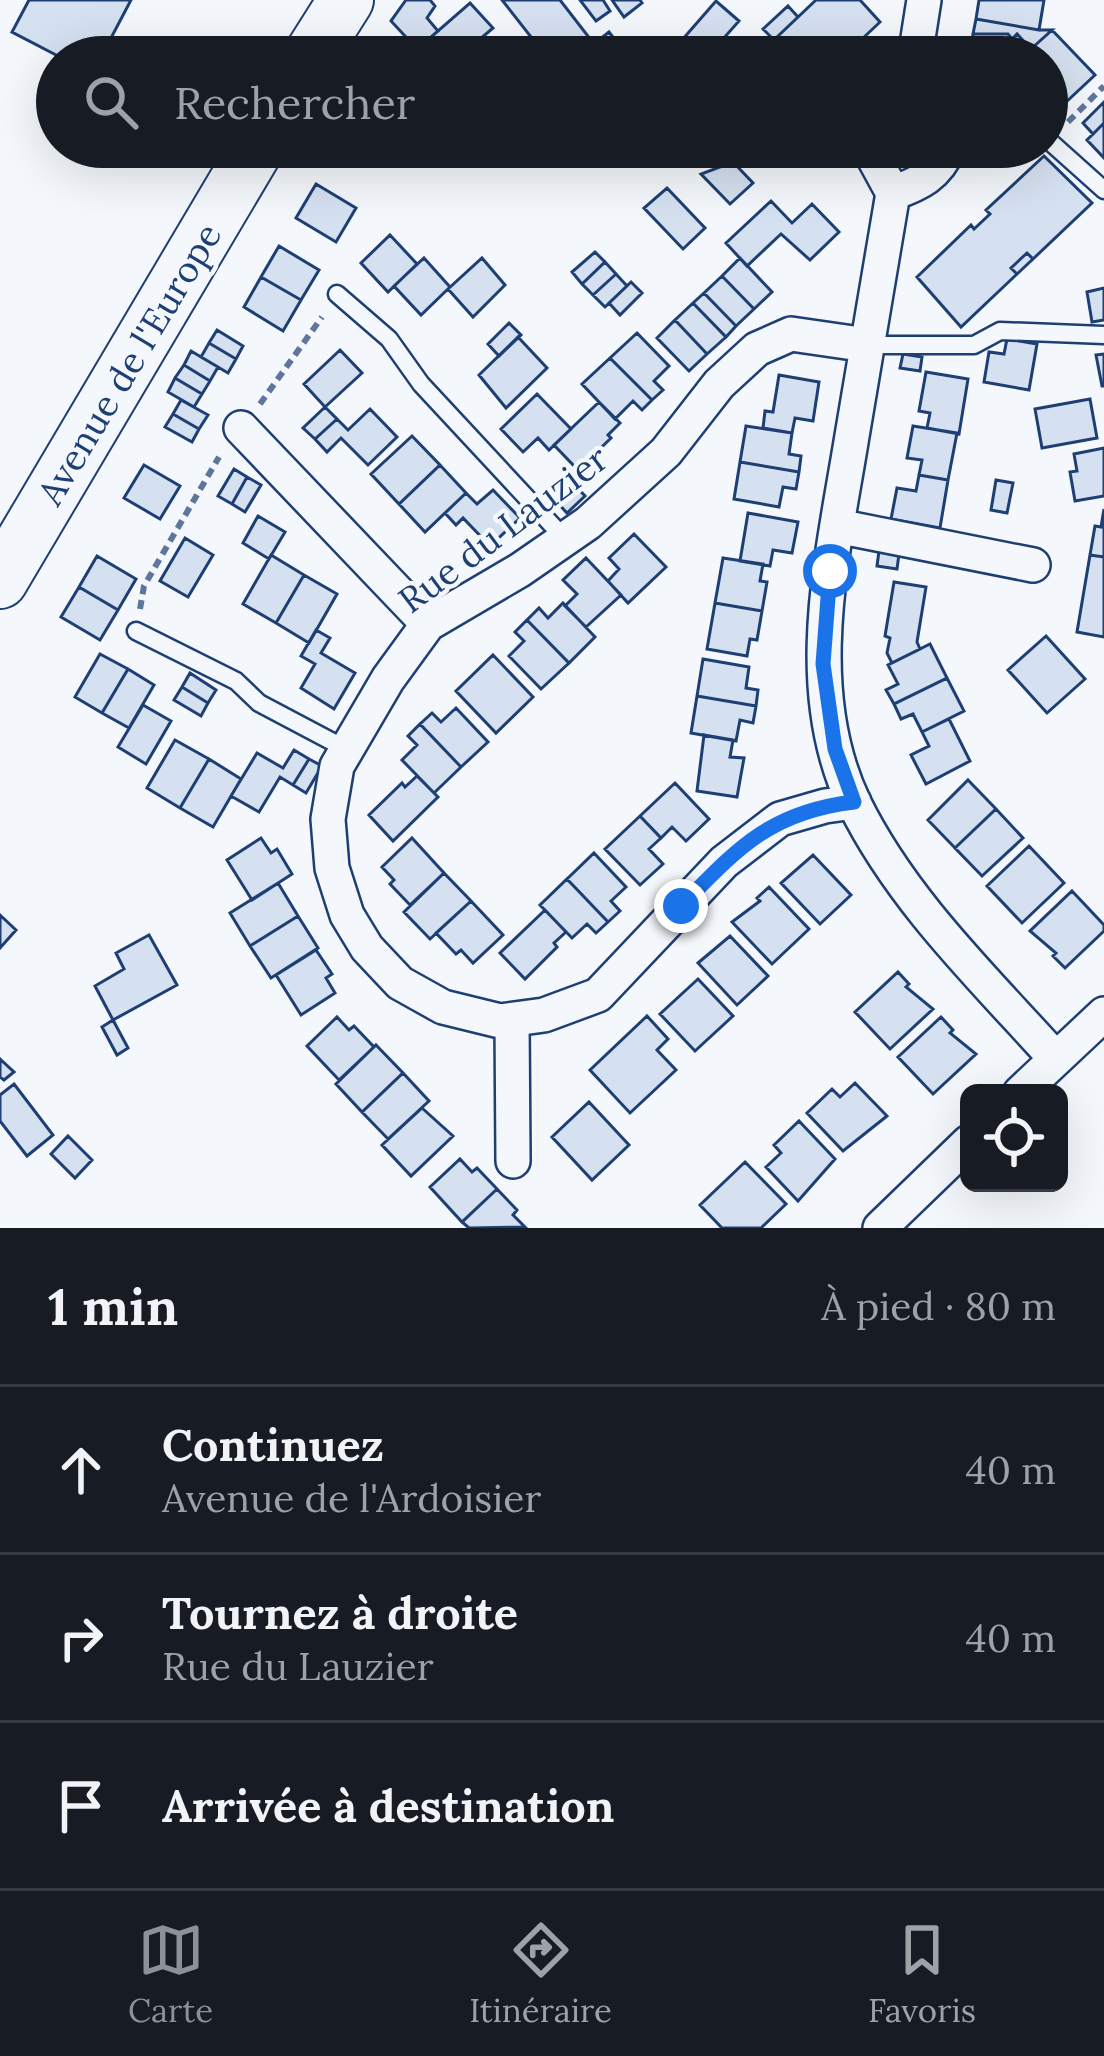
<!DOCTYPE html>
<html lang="fr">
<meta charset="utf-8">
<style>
:root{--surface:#171b24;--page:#20242c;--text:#f1f3f6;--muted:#9ea1a6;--line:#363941;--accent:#8c9099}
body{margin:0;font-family:Lora,serif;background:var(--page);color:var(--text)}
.controls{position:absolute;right:36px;bottom:36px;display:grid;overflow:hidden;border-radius:18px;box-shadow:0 12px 48px #0002}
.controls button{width:108px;height:108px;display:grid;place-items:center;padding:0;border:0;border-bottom:3px solid var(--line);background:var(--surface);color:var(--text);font:60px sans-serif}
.stop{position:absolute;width:36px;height:36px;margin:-27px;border:9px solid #1a73e8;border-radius:50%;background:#fff}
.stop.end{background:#1a73e8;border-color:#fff;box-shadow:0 3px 12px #0008}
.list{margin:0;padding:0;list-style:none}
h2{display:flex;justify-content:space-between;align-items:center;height:156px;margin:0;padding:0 48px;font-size:51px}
h2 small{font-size:39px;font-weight:400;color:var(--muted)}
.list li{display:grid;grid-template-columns:78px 1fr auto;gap:36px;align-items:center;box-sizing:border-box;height:168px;padding:0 48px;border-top:3px solid var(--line)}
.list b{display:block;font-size:45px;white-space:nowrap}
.list p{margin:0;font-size:39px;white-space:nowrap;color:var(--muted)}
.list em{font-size:39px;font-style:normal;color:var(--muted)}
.icon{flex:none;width:66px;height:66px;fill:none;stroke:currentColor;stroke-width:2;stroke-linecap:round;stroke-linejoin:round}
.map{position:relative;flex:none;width:1104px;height:1228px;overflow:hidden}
.search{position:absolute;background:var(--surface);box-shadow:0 12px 48px #0002;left:36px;right:36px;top:36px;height:132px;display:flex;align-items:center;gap:30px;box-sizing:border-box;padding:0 42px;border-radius:66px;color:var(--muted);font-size:45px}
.sheet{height:660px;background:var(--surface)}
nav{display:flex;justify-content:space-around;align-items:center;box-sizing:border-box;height:168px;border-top:3px solid var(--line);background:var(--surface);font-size:33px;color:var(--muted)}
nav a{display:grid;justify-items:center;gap:6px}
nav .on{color:var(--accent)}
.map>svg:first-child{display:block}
.building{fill:#d5e0f0;stroke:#1d3f73;stroke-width:3}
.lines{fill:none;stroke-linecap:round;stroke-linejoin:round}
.lane-casing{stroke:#1d3f73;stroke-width:21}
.street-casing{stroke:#1d3f73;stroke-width:38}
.primary-casing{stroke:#1d3f73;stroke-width:58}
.path{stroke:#5e769c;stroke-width:6;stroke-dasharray:9 6;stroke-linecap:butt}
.lane{stroke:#f4f7fb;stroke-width:16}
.street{stroke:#f4f7fb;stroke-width:33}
.primary{stroke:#f4f7fb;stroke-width:54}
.route{stroke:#1a73e8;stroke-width:15}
.labels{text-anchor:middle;stroke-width:9;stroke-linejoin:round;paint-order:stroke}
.street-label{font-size:36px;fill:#1d3f73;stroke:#f4f7fb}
</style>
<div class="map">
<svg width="1104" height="1228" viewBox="0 0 1104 1228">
<rect width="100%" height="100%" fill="#f4f7fb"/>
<path class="building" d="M29 0H131L101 57H60L12 32Z
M406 0H430L435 6 427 18 438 31 424 43 437 57H408L417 49 391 21Z
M502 0H560L591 40 569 57H518L535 42Z
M580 0H603L610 11 596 21Z
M612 0H640L642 3 624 17Z
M816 0H860L880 22 843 57H756Z
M979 0H1044L1039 30 976 19Z
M716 1 739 21 707 57H682L675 48Z
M470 3 493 28 459 57H437L424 43Z
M788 6 798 17 774 40 763 29Z
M976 19 1039 30H1052L1031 49 1017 34 1012 39 1008 34H973Z
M1052 30 1095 75 1049 118 1047 57H983L972 45 973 34H1008L1012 39 1017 34 1031 49Z
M609 32 628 57H605L594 44Z
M591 40 594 44 605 57H579L575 52Z
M379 41 394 57H367Z
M1104 102V123L1093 134 1083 123Z
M1104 123V158L1087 140Z
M1044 156 1092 203 1033 259 1027 253 1011 268 1017 274 961 327 917 277 971 225 974 229 990 214 986 210Z
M733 162 753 183 730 204 701 174Z
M316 184 356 208 336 242 296 218Z
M667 188 705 228 683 249 644 208Z
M771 201 792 223 812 204 839 232 810 260 781 234 747 266 726 243Z
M390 235 417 264 388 292 361 263Z
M279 246 319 270 301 300 261 277Z
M595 252 605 262 582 284 572 272Z
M1027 253 1033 259 1017 274 1011 268Z
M424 258 450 287 421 315 394 286Z
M482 258 505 285 473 317 448 289Z
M740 258 772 292 754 309 722 276Z
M605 262 616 274 593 295 582 284Z
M616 274 627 286 605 307 593 295Z
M722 276 754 309 736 326 704 293Z
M261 277 301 300 283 331 244 307Z
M631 282 642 293 620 315 609 303Z
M1104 288V320L1092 322 1087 292Z
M704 293 736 326 726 337 693 303Z
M693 303 726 337 707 354 675 320Z
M675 320 707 354 689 371 657 338Z
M509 323 521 335 499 356 488 344Z
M217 330 243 346 236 359 209 343Z
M637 333 669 366 654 381 663 390 652 400 610 358Z
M518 337 547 368 506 408 479 375Z
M1007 339 1037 344 1029 390 984 382 989 352 1004 354Z
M209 343 236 359 228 373 201 357Z
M340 350 362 373 325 407 304 384Z
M191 351 218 367 210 381 184 365Z
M903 354 922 357 920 371 900 368Z
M1104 354V386H1102L1096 355Z
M610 358 652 400 642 410 633 401 615 419 582 384Z
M184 365 210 381 202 394 175 378Z
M926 372 968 379 959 434 927 428 930 413 919 411Z
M779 375 819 382 813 421 795 418 792 433 763 428 765 411 773 412Z
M175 378 202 394 194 407 168 392Z
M537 394 571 429 549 450 538 438 523 452 501 429Z
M1090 399 1097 438 1042 448 1035 409Z
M181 400 208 415 199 429 173 414Z
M599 402 620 423 608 435 611 438 578 470 554 445Z
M325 407 337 419 315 439 303 428Z
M370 409 397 437 368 465 341 438 327 452 315 439 337 419 348 430Z
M173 414 199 429 192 442 165 427Z
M746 426 792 433 789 454 801 456 799 472 740 462Z
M913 426 957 433 948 480 919 475 922 460 907 458Z
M412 436 440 465 399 504 371 474Z
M1104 448V496L1075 501 1070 472 1077 471 1074 454Z
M740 462 799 472 796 489 783 487 779 507 734 499Z
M144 465 180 486 160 519 124 498Z
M440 465 466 493 425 532 399 504Z
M234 469 247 477 232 504 218 496Z
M919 475 948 480 940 528 891 519 897 488 916 491Z
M247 477 261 485 245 512 232 504Z
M996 480 1013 483 1007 513 991 510Z
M572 482 585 496 567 513 554 499Z
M493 490 520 518 490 546 463 518 456 525 445 513 466 493 477 504Z
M1104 509V557L1090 555 1095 526 1101 527Z
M748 513 798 522 792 553 773 550 770 566 740 561Z
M258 516 285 532 269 559 243 543Z
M634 534 666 567 628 603 608 581 619 569 609 558Z
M185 538 213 555 188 597 160 581Z
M879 551 899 554 897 569 877 566Z
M271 555 304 575 276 623 243 604Z
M1090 555 1104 557V637L1077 632Z
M97 556 136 579 118 610 79 587Z
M586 558 621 595 586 627 565 606 577 594 563 580Z
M723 558 763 564 760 581 767 582 762 611 715 603Z
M304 575 337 594 309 643 276 623Z
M894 582 926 587 917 642 920 649 892 663 887 653 890 638 885 636Z
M79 587 118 610 100 640 61 617Z
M563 603 595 637 569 663 527 620 539 608 548 618Z
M715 603 762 611 757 640 750 639 747 656 707 649Z
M527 620 569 663 541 689 509 656 524 641 515 632Z
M316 630 330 638 321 653 355 673 334 709 301 688 315 664 301 656Z
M1046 636 1085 679 1047 713 1008 670Z
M930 644 947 678 894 704 886 690 898 684 888 665Z
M100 654 128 669 102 713 75 697Z
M493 655 533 697 496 733 456 691Z
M703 659 749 667 746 688 758 690 756 706 697 696Z
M128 669 154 685 129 728 102 713Z
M190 673 216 690 208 703 182 687Z
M947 678 964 711 922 732 913 714 901 719 894 704Z
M182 687 208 703 201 716 174 700Z
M697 696 756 706 753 723 740 720 736 741 691 733Z
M143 705 171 721 146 764 118 747Z
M456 708 488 742 461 767 420 724 432 713 441 722Z
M949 719 970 761 926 784 911 755 929 746 922 732Z
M420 724 461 767 434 793 402 760 417 745 408 736Z
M704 735 733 740 730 757 744 758 737 797 697 791Z
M175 740 209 759 180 808 147 788Z
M294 750 309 759 293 785 280 777 259 812 231 796 257 753 283 768Z
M209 759 241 779 213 827 180 808Z
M309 759 322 766 306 793 293 785Z
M417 776 438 797 393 841 369 815 402 783 405 787Z
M968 780 996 809 955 848 928 820Z
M675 783 709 819 686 841 672 827 661 838 640 816Z
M996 809 1023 838 982 876 955 848Z
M640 816 661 838 649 849 663 864 640 885 605 849Z
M261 838 271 853 277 849 292 874 252 900 227 860Z
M412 838 444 873 410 905 390 884 394 880 382 867Z
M1029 846 1064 883 1022 923 987 886Z
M594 853 626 887 611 901 620 911 608 922 567 879Z
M813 855 851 895 820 924 781 883Z
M444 873 471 901 430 939 404 912Z
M567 879 608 922 596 933 587 924 572 938 540 905Z
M278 883 298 916 250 946 230 913Z
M769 887 809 929 772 964 732 922 760 901 757 898Z
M1072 891 1104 925V931L1065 968 1053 956 1056 953 1030 931Z
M471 901 503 935 473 963 461 950 456 954 436 933Z
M545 910 566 932 554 943 557 947 525 979 500 953Z
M0 915 16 930 0 948Z
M298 916 318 948 271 978 250 946Z
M149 935 177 985 113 1020 95 986 124 969 116 953Z
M730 936 768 976 737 1005 698 963Z
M316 950 332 974 326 978 335 993 301 1015 276 975Z
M898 972 909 984 906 987 933 1009 890 1049 855 1012Z
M698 979 733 1016 695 1051 660 1014Z
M647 1016 668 1039 657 1050 676 1070 630 1113 590 1070Z
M337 1017 349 1030 354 1026 374 1047 339 1080 307 1046Z
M941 1017 953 1030 950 1033 976 1054 933 1094 898 1057Z
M113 1020 128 1048 117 1055 102 1027Z
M376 1045 403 1073 362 1112 336 1084Z
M0 1059 14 1072 4 1080 0 1077Z
M403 1073 429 1101 388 1139 362 1112Z
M855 1083 887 1116 843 1151 807 1113 832 1089 840 1097Z
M14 1084 53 1135 27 1156 0 1121V1095Z
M589 1102 629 1145 592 1180 552 1137Z
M422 1108 453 1136 411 1176 382 1145Z
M799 1121 835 1159 798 1201 766 1167 781 1153 774 1145Z
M68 1136 92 1160 75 1178 51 1154Z
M460 1159 472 1172 477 1168 497 1189 462 1222 430 1187Z
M745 1162 786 1204 761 1228H722L700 1205Z
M497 1189 517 1210 513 1215 525 1227 469 1228 462 1222Z"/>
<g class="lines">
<defs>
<path id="lane" d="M1047 139 1104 190
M337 294 389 339 421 384 565 539
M867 345H974L1000 331 1104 335
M136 631 236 681 259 703 346 749"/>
<path id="street" d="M915 57 924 0
M874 147 875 160 893 193
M893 193C879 274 866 355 852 436 833 554 799 688 854 803 902 901 984 979 1056 1059
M893 193C919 184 938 175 949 147
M241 428 428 624
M837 526 1033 565
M854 802 825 806 780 819 724 862 598 995 544 1015 500 1021 443 1007 400 983 367 948 347 915 332 868 328 819 337 766 388 679 428 624 520 570 588 523 666 452 719 384 757 349 791 334 867 345
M512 1020 513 1161
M1020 1093 1104 1014
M880 1228 969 1142"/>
<path id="primary" d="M310 57 346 0
M0 581 257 147"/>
</defs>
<use href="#lane" class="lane-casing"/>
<use href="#street" class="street-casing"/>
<use href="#primary" class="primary-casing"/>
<path class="path" d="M1068 122 1104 86
M260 404 322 317
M140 609 144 586 219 457"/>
<use href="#lane" class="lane"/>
<use href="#street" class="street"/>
<use href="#primary" class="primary"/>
</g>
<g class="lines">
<path class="route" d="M681 906C738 848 770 812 854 802L835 749 823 664 830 571"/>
</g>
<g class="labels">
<g class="street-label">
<text transform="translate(129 364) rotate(-59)" y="13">Avenue de l'Europe</text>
<text transform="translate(503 529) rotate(-37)" y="13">Rue du Lauzier</text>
</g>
</g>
</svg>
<div class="controls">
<button><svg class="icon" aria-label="locate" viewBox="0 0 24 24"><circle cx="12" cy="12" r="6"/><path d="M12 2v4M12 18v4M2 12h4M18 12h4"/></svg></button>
</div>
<div class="stop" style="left:830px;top:571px"></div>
<div class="stop end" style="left:681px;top:906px"></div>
<div class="search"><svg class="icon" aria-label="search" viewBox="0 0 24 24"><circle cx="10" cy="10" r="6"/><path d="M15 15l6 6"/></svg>Rechercher</div>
</div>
<section class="sheet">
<h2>1 min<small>À pied · 80 m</small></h2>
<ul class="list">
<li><svg class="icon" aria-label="ahead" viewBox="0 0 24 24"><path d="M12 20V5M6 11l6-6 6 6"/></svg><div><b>Continuez</b><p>Avenue de l'Ardoisier</p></div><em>40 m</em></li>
<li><svg class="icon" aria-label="right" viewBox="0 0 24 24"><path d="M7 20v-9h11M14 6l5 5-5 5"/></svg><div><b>Tournez à droite</b><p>Rue du Lauzier</p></div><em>40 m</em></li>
<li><svg class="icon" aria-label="arrive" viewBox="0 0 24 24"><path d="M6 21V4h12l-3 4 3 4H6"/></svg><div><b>Arrivée à destination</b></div></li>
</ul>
</section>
<nav>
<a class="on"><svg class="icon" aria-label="map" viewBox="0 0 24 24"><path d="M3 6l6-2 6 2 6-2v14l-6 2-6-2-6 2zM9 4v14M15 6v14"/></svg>Carte</a>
<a><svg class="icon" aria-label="directions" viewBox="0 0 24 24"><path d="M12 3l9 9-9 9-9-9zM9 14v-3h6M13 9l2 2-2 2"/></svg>Itinéraire</a>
<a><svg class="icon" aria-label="saved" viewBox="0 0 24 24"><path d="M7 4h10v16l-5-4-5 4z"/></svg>Favoris</a>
</nav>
